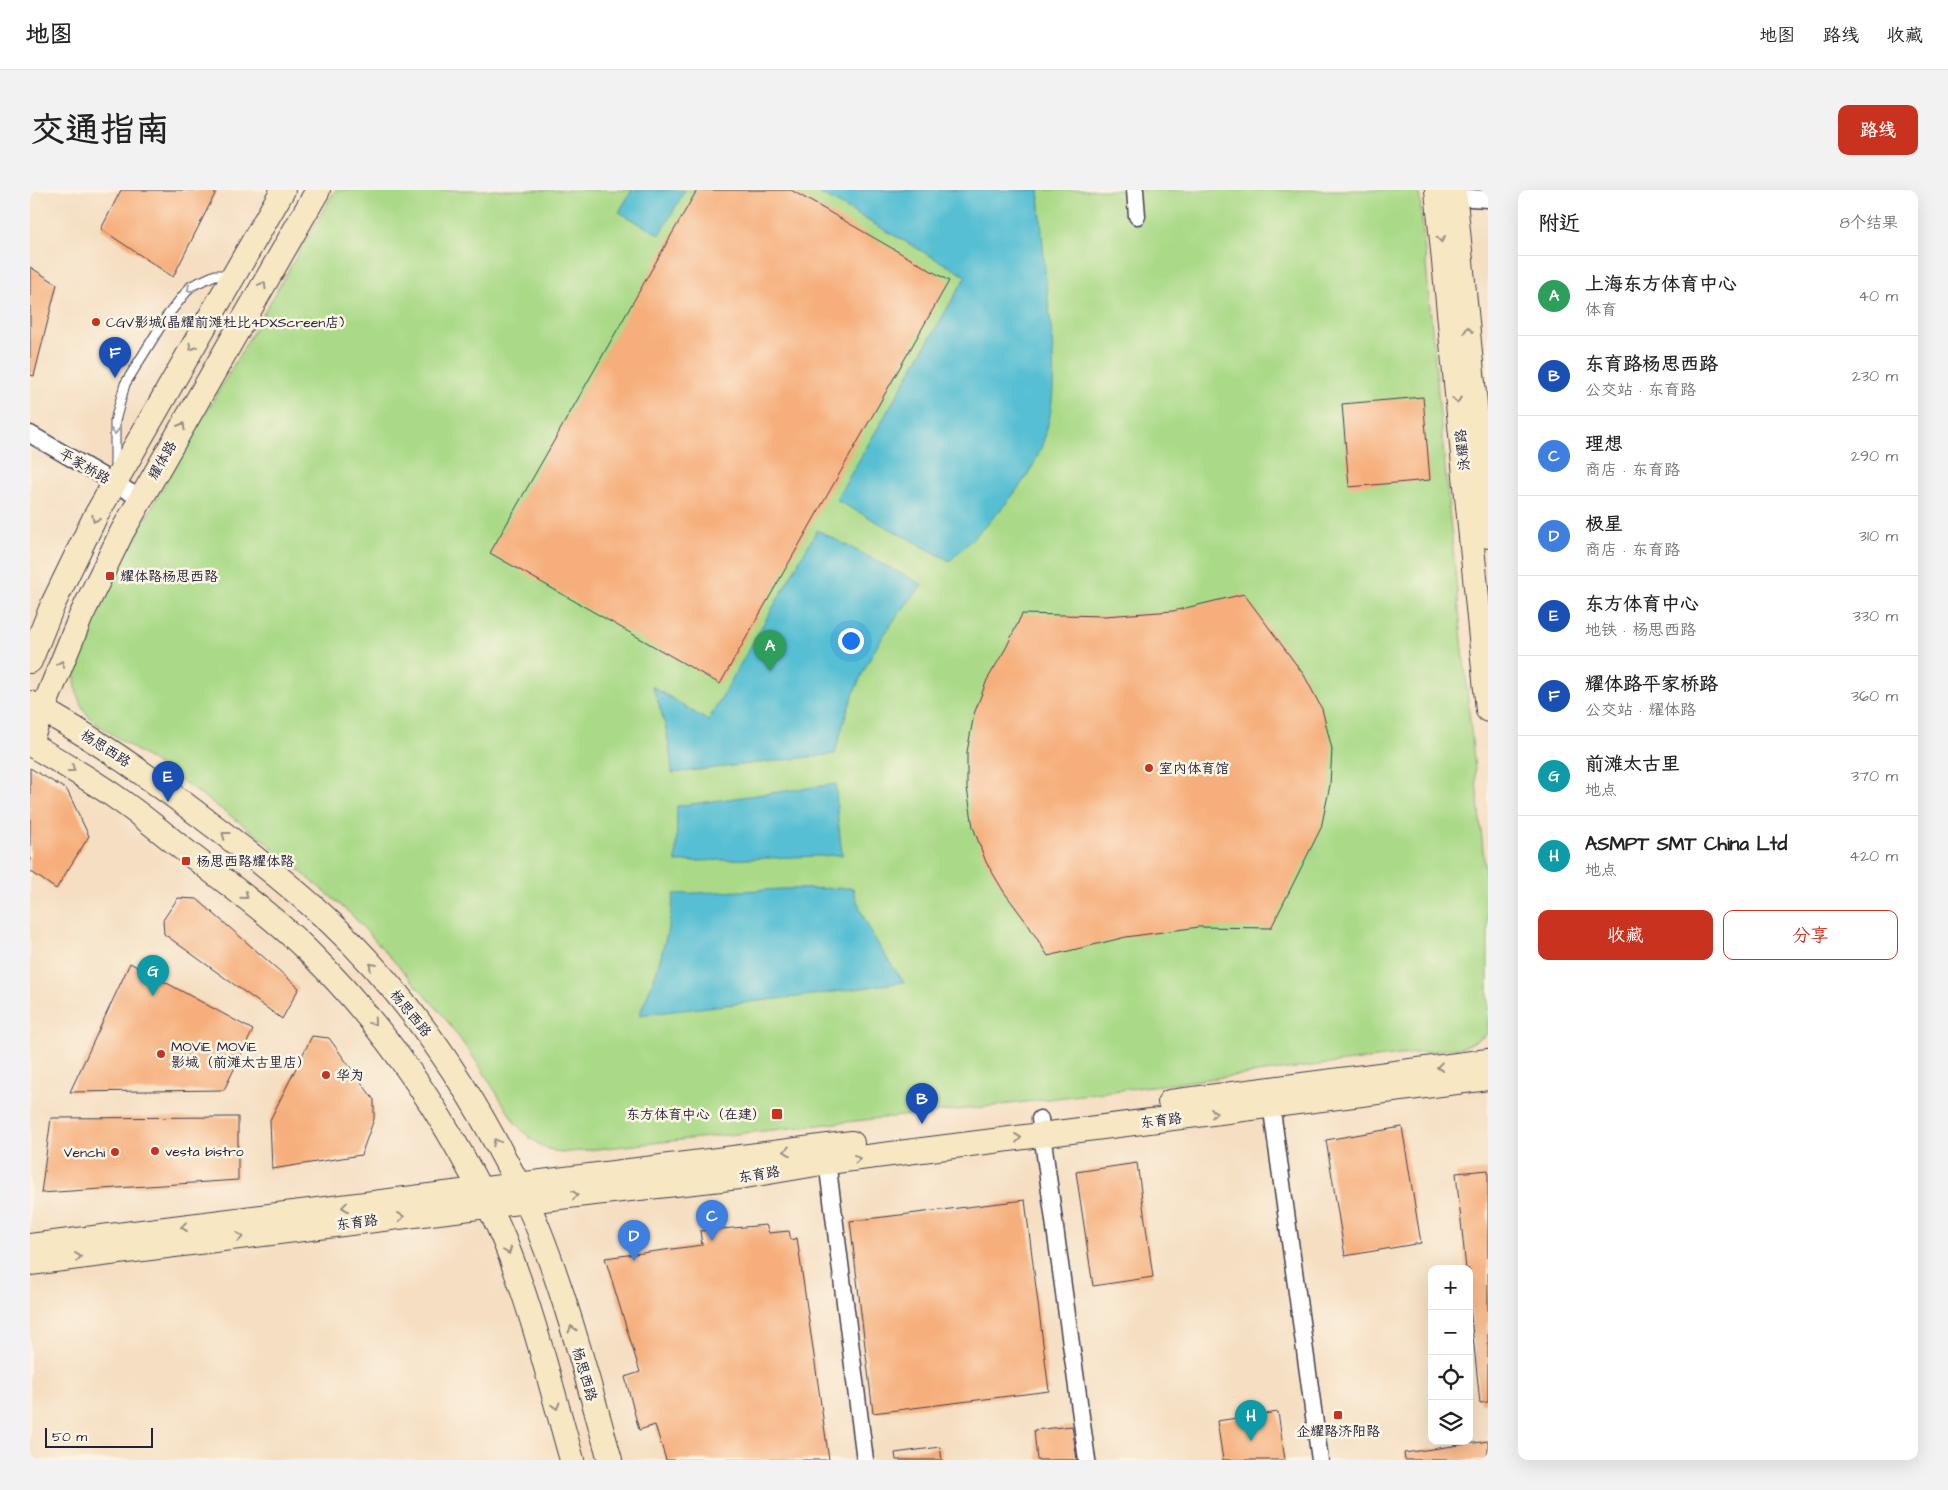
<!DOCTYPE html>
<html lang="zh">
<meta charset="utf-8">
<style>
:root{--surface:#fff;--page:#f2f2f2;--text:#222;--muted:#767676;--line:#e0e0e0;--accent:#c8321e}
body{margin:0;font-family:"Architects Daughter","LXGW WenKai TC",sans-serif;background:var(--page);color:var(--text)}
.controls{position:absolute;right:15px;bottom:15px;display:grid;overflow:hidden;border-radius:10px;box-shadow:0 5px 20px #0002}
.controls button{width:45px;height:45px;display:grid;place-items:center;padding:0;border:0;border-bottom:1px solid var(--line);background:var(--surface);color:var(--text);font:25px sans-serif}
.scale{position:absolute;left:15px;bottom:12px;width:108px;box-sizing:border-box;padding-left:5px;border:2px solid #22223b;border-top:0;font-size:14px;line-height:18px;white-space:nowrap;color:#22223b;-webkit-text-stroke:4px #fcf5e5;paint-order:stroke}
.you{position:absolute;left:820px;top:450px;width:18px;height:18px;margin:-12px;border:4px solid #fff;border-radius:50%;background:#1a73e8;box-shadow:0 0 0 8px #1a73e833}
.badge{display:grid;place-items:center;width:32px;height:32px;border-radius:50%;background:var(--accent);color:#fff;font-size:16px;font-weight:700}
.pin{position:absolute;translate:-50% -41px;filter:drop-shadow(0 1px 2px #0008)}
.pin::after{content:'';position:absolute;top:26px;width:18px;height:15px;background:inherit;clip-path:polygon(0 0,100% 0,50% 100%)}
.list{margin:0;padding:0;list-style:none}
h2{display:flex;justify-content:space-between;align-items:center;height:65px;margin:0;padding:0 20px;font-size:21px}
h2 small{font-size:16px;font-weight:400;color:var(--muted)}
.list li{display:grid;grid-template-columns:32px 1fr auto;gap:15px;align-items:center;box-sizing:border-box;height:80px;padding:0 20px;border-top:1px solid var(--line)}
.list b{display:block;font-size:19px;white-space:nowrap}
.list p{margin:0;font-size:16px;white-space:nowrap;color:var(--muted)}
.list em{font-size:16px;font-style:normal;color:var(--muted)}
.actions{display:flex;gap:10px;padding:15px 20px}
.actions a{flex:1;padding:11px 0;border:1px solid var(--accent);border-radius:10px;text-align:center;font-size:18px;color:var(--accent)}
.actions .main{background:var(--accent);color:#fff}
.icon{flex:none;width:28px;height:28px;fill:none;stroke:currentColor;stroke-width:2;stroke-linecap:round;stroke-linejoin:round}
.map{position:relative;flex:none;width:1458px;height:1270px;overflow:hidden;border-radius:10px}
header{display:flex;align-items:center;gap:30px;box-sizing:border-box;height:70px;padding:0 25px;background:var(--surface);border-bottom:1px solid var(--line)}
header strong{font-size:24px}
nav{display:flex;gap:28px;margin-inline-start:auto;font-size:18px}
.intro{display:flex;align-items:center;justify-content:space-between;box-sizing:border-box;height:120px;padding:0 30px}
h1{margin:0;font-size:35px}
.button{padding:12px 22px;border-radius:10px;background:var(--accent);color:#fff;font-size:18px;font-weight:700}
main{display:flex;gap:30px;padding:0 30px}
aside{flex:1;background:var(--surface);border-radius:10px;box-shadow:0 5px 20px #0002}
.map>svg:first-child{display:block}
.green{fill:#aada88;stroke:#667e62}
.water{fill:#57bfd3;stroke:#3c7087}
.building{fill:#f6af7b}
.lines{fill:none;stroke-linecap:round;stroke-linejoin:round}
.lane-casing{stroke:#423e4f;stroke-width:11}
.street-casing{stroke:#423e4f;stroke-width:19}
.secondary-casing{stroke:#423e4f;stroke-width:26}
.lane{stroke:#fff;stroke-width:9}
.street{stroke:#fff;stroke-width:16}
.secondary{stroke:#f7e8c3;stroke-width:24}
.oneway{stroke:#978f86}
.oneway2{stroke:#9c9ca7}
.poi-dot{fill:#c8321e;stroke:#fcf5e5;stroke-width:2}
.labels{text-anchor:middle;stroke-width:5;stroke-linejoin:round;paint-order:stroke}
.poi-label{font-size:14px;fill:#22223b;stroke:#fcf5e5;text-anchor:start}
.street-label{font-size:14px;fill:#22223b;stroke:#fcf5e5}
</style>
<header>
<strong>地图</strong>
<nav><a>地图</a><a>路线</a><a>收藏</a></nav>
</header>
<div class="intro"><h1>交通指南</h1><a class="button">路线</a></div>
<main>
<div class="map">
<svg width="1458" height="1270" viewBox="0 0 1458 1270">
<rect width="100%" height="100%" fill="#fcf5e5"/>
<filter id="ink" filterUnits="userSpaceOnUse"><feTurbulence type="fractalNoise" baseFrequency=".02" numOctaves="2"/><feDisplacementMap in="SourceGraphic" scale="10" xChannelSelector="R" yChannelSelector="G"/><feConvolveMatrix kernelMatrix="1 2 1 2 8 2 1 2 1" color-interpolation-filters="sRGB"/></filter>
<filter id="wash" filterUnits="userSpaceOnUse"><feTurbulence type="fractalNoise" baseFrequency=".0096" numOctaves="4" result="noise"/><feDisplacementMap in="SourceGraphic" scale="20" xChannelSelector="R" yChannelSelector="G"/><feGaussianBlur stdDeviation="1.12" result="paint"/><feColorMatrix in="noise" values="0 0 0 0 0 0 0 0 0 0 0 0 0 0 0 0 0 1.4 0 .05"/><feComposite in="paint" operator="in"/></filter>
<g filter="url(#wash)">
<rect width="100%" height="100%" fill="#f5dec1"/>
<path class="green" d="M305 0H1389L1419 320 1458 710V841L1455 846 1434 857 963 916 531 963 513 957 499 947 485 933 451 878 412 824 321 724 226 644 145 586 64 532C48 516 42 497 47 474 51 454 63 433 71 415 92 370 116 327 140 285 195 190 250 95 305 0Z"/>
<path class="water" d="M602 0H655L630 45 589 22Z
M784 0H1009C1011 30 1013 61 1016 91 1023 156 1035 228 996 287 976 318 946 345 920 371L806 310 936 86Z
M787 340 893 395C845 448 822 495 805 564L642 583C640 552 634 525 622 496L678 531Z
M806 594 807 620 812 665 646 672 647 616Z
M823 698C833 733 852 763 874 792L790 804 609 825C627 786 638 747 644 704L753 699Z"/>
<g id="blocks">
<path class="building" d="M91 0H187L143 87 71 39Z
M667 0H761L919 91 690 494 460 363Z
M0 77 27 94 4 186 0 185Z
M1393 207 1400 290 1319 297 1312 214Z
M1214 404 1274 485 1292 519 1302 559 1300 595 1291 638 1241 738 1169 737 1096 747 1018 766 997 733 974 702 956 672 943 637 937 598V562L944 524 957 490 976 458 992 424 1075 426 1143 421Z
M0 578 37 600 59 646 26 699 0 681Z
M148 708 167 709 269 798 252 829 134 744 133 730Z
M100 773 223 840 194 900 40 902Z
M282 846 299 848 344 910V929L331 965 242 979 240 930Z
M208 927V990L11 1003 21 928Z
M1372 937 1391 1053 1315 1066 1296 950Z
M1107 973 1123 1087 1063 1096 1046 982Z
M1458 980V1212L1450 1213 1439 1108V1079H1436L1426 983Z
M995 1010 1019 1201 843 1223 820 1031Z
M736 1035 739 1043 759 1041 761 1050 767 1048 799 1270H636L625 1235 609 1240 595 1187 610 1182 575 1068 672 1055 670 1041Z
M1248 1222 1255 1270H1193L1187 1231Z
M1042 1236 1047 1270H1007L1004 1240Z
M1458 1251V1270H1375L1374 1263Z
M910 1257 912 1270H866L865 1263Z"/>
</g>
</g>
<g filter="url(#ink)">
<use href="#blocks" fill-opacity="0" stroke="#423e4f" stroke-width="1"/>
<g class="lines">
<defs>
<path id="lane" d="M85 281V231L95 194 137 126 161 96 185 85H201"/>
<path id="street" d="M1105 0 1107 26
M1424 7 1458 9
M0 244 110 308
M1240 906 1290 1270
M1010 929 1057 1270
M796 963 835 1270"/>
<path id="secondary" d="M1407 0 1458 520
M1424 0 1458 346
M0 471 23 414 65 327 253 0
M0 513C62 546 118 586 173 628 217 661 260 695 300 732 371 799 428 880 473 966 486 990 498 1013 508 1038 538 1113 558 1192 580 1270
M0 551 51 426 92 342 288 0
M0 554C31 572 62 590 91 611 114 627 135 645 157 662 198 694 240 724 277 760 344 826 398 901 442 984 454 1006 465 1028 475 1052 503 1122 521 1197 542 1270
M1140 912 1458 871
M0 1056 822 953
M0 1073 546 1005 709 987 798 972 1458 888"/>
</defs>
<use href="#lane" class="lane-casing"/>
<use href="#street" class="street-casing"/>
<use href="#secondary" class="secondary-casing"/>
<use href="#lane" class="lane"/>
<use href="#street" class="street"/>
<use href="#secondary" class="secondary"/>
</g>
<defs><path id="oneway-chevron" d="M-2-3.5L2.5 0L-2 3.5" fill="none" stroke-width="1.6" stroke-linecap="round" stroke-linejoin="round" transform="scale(1.25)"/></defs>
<g class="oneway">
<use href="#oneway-chevron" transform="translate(1411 49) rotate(84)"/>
<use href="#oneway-chevron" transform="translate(233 95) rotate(-60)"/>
<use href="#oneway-chevron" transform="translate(1438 140) rotate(-96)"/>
<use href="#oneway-chevron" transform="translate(162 157) rotate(120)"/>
<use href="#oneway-chevron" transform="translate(1427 210) rotate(84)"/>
<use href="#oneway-chevron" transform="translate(152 236) rotate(-60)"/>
<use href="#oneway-chevron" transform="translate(65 329) rotate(118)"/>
<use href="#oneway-chevron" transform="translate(31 474) rotate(-68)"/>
<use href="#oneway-chevron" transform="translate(42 579) rotate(33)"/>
<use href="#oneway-chevron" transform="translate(195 645) rotate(-143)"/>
<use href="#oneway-chevron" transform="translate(215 706) rotate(40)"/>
<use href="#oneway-chevron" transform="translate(342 776) rotate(-132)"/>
<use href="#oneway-chevron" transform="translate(343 832) rotate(50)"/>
<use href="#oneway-chevron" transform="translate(1410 877) rotate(173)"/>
<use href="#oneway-chevron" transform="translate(1184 923) rotate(-7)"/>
<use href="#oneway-chevron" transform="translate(988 948) rotate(-7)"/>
<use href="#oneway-chevron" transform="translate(466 952) rotate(-118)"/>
<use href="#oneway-chevron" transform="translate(757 961) rotate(173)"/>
<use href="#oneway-chevron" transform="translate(827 969) rotate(-7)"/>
<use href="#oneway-chevron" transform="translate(545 1005) rotate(-7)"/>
<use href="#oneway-chevron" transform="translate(315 1017) rotate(173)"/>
<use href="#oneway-chevron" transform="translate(371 1027) rotate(-7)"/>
<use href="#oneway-chevron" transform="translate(154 1037) rotate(173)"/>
<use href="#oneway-chevron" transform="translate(210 1047) rotate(-7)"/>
<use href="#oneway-chevron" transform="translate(478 1061) rotate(69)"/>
<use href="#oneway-chevron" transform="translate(48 1067) rotate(-7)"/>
<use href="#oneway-chevron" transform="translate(542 1139) rotate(-106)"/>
<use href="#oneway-chevron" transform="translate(526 1216) rotate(74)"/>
</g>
<g class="oneway2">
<use href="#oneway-chevron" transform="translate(160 99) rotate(137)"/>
<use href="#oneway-chevron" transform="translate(85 241) rotate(90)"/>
</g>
</g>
<g class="poi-dot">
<circle cx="66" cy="132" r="5"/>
<rect x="75" y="381" width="10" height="10" rx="2.5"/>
<circle cx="1119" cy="578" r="5"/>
<rect x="151" y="666" width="10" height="10" rx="2.5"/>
<circle cx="131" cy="864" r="5"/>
<circle cx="296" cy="885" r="5"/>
<rect x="741" y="918" width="12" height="12" rx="2.5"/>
<circle cx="125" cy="961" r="5"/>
<circle cx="85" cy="962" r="5"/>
<rect x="1303" y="1220" width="10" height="10" rx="2.5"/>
</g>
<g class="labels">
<g class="poi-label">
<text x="76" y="137">CGV影城(晶耀前滩杜比4DXScreen店)</text>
<text x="90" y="391">耀体路杨思西路</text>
<text x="1129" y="583">室内体育馆</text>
<text x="166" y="676">杨思西路耀体路</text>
<text x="141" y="861">MOViE MOViE<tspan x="141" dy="16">影城（前滩太古里店）</tspan></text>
<text x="306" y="890">华为</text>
<text x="736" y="929" text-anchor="end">东方体育中心（在建）</text>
<text x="135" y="966">vesta bistro</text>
<text x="75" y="967" text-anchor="end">Venchi</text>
<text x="1308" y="1246" text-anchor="middle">企耀路济阳路</text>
</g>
<g class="street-label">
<text transform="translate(1432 260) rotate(-96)" y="5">泳耀路</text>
<text transform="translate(132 270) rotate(-60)" y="5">耀体路</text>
<text transform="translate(55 276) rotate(30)" y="5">平家桥路</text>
<text transform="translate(76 558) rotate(33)" y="5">杨思西路</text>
<text transform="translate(381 823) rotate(51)" y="5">杨思西路</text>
<text transform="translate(1131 930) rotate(-7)" y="5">东育路</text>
<text transform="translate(729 984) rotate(-9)" y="5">东育路</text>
<text transform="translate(327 1032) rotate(-7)" y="5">东育路</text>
<text transform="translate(555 1184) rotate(74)" y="5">杨思西路</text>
</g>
</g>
</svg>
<div class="controls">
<button>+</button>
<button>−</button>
<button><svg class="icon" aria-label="locate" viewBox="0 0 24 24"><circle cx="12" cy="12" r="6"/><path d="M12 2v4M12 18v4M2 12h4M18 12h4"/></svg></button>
<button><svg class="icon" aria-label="layers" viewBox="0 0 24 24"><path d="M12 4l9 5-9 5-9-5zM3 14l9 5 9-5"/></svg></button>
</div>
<div class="scale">50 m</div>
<div class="you"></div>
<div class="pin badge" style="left:740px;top:481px;background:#2e9e5b">A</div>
<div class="pin badge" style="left:892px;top:934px;background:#1a4fb4">B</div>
<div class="pin badge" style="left:682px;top:1051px;background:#3f7fe0">C</div>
<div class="pin badge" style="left:604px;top:1071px;background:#3f7fe0">D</div>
<div class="pin badge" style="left:138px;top:612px;background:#1a4fb4">E</div>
<div class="pin badge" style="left:85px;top:188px;background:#1a4fb4">F</div>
<div class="pin badge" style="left:123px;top:806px;background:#0f9aa8">G</div>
<div class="pin badge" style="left:1221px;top:1251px;background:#0f9aa8">H</div>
</div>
<aside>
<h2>附近<small>8个结果</small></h2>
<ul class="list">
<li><span class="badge" style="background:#2e9e5b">A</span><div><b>上海东方体育中心</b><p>体育</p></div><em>40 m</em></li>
<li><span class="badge" style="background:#1a4fb4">B</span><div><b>东育路杨思西路</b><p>公交站 · 东育路</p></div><em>230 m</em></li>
<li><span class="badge" style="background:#3f7fe0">C</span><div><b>理想</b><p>商店 · 东育路</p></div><em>290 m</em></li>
<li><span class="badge" style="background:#3f7fe0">D</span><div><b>极星</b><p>商店 · 东育路</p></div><em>310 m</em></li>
<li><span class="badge" style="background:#1a4fb4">E</span><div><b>东方体育中心</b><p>地铁 · 杨思西路</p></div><em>330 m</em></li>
<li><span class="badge" style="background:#1a4fb4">F</span><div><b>耀体路平家桥路</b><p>公交站 · 耀体路</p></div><em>360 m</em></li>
<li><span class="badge" style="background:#0f9aa8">G</span><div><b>前滩太古里</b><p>地点</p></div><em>370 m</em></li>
<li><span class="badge" style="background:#0f9aa8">H</span><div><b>ASMPT SMT China Ltd</b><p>地点</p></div><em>420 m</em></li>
</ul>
<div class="actions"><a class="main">收藏</a><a>分享</a></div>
</aside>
</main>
